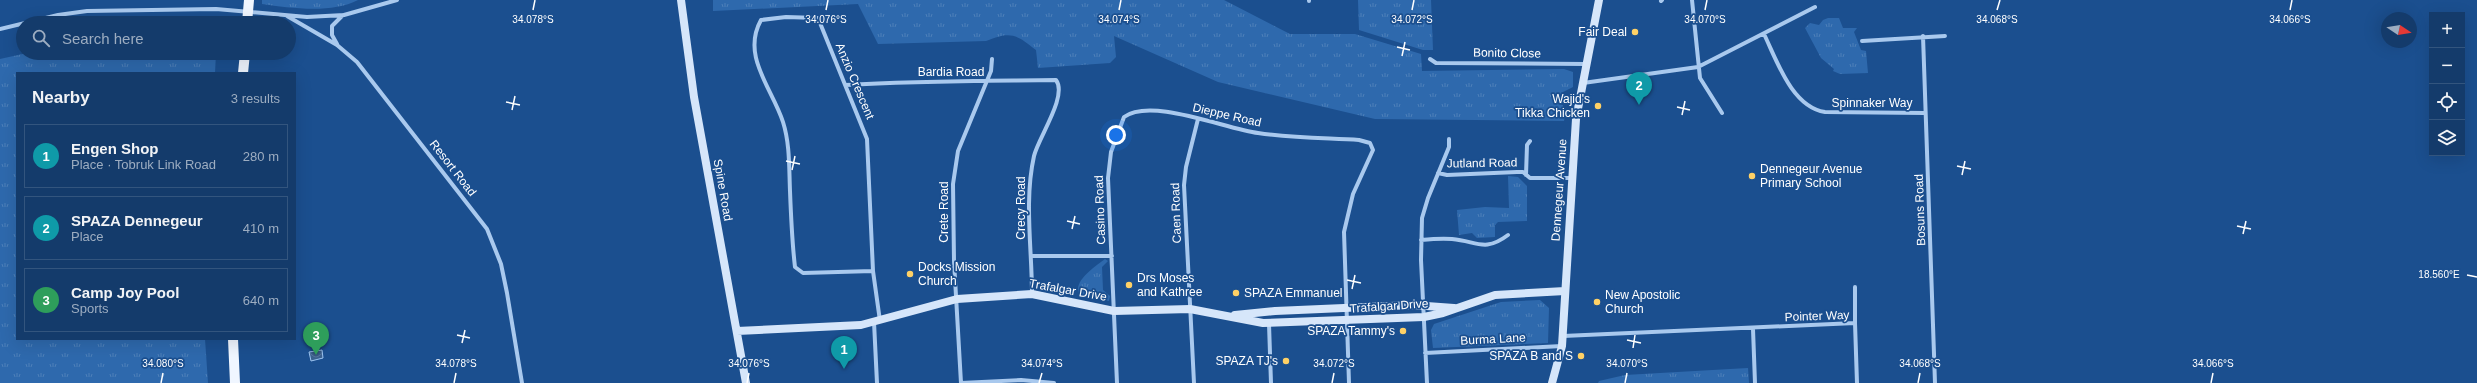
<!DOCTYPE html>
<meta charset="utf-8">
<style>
:root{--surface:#143b6b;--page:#1d4271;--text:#f1f3f6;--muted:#9dadc1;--line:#33557e;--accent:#95b2f1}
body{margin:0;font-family:Helvetica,sans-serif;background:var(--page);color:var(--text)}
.controls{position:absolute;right:12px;top:12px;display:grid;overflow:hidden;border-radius:0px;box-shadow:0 4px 16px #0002}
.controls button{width:36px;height:36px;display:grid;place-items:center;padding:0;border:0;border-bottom:1px solid var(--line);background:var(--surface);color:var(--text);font:20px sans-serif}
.compass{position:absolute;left:2381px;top:12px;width:36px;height:36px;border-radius:50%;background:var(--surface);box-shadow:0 4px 16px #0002;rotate:102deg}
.you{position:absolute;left:1116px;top:135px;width:14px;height:14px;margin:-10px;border:3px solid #fff;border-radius:50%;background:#1a73e8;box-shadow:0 0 0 6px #1a73e833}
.badge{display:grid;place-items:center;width:26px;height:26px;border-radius:50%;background:var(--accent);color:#fff;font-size:13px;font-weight:700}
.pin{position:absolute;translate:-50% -33px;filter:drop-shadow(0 1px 2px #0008)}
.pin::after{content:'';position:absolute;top:21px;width:14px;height:12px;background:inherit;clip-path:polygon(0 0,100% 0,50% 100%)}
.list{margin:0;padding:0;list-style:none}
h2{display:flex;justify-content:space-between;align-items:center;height:52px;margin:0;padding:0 16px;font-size:17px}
h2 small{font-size:13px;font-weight:400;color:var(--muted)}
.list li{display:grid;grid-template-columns:26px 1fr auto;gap:12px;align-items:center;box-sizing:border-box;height:64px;margin:0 8px 8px;padding:0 8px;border:1px solid var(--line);border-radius:0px}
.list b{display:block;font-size:15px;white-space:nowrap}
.list p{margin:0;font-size:13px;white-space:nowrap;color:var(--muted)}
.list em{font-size:13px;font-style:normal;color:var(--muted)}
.icon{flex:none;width:22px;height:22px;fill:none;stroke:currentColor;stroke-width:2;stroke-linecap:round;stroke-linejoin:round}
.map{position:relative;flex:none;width:2477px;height:383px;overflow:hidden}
.search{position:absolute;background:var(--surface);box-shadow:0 4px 16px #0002;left:16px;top:16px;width:280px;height:44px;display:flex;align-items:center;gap:10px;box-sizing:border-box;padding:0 14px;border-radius:22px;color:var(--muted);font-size:15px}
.panel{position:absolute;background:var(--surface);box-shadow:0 4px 16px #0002;left:16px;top:72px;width:280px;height:268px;border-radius:0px}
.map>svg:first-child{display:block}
.grass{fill:url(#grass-tufts)}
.water{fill:url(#water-waves);stroke:#9cc4f0}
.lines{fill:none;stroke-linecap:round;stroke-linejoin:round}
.street{stroke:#a9c9ee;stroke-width:4}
.secondary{stroke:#d6e6fa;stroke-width:8}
.primary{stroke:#f0f6ff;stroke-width:10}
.ticks{fill:none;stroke:#fff;stroke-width:1.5}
.poi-dot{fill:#ffd166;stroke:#1b4f8f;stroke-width:1.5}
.labels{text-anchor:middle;stroke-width:3.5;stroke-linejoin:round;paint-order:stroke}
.poi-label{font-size:12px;fill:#fff;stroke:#1b4f8f;text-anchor:end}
.street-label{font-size:12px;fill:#fff;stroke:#1b4f8f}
.ticks-label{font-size:10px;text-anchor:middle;fill:#fff;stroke:#1b4f8f;stroke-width:3.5;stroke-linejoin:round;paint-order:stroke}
</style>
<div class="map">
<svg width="2477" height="383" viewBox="0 0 2477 383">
<defs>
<pattern id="grass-tufts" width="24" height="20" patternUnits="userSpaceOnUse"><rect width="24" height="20" fill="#2e69ad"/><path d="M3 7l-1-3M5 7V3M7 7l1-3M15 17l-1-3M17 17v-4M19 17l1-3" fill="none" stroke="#4d80b9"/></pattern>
<pattern id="water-waves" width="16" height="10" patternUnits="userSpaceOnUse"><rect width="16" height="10" fill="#3c6290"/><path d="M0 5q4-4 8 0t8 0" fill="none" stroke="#597aa1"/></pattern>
</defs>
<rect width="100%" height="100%" fill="#1b4f8f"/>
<path class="grass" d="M262 0H358C331 14 291 8 262 4Z
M713 0H1224L1290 34H1355L1421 54 1422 71 1564 69 1573 72V87L1561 93 1559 102 1566 109 1564 121 1375 119 1218 82 1114 36 1116 57 1110 63 1038 68 1036 50C1016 34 1011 31 986 41L878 44 858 4 713 11Z
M1358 0H1431L1433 50H1423L1359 30Z
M1828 18H1839L1843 28H1857L1854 32 1861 50 1866 51 1868 73 1840 74 1833 71 1834 69 1821 58 1805 28 1810 23 1819 25 1823 20Z
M27 53H216L215 73H17V339H205L208 383H0V59Z
M1508 176 1518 177 1527 186V221L1498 222 1495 225V237L1477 238 1472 233 1459 235 1457 210 1485 207 1509 208Z
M1105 259 1108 261 1102 267 1103 290 1110 296 1109 301 1080 295C1071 282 1096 266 1105 259Z
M1540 300 1549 308 1548 343 1433 348 1431 330 1434 324 1501 302Z
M1748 368 1749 383H1598L1599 381 1625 375Z"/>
<path class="water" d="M322 350 323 358 311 361 309 352Z"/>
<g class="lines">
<path class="street" d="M1309 0V1
M1692 0 1700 78 1722 113
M1661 1 1662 0
M287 16 337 45 357 62 487 229 501 264 507 293 522 383
M0 29 58 15 87 11 216 9 307 17 344 15 397 0
M1764 34C1777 61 1792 107 1825 112L1925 113
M1923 36 1935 383
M1862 41 1945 36
M337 44 332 35V26L343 15
M992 59 991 71 958 151 953 184 954 261 961 383 1021 380 1054 383
M1430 59 1436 63 1585 64
M1583 83 1698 67 1815 7
M846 85C916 81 986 81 1056 80 1068 96 1038 138 1034 156 1024 201 1032 249 1032 294
M1438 173 1447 175 1517 172H1523L1530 178H1572
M1526 175 1527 145 1530 141
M1421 240C1431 239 1442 238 1452 239 1477 241 1484 253 1508 235
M1031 256H1112
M873 271 803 273 795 267C792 242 791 217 790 191 789 168 790 144 783 122 772 88 741 56 761 20L786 17 818 18 867 139 873 271 880 321
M874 322 877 383
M1855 323V287
M1269 324 1271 383
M1753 329 1755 383
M1563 336 1855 323 1857 383
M1425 353 1562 346
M1117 383 1108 178 1111 152 1124 117C1151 97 1226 129 1258 133 1291 138 1326 138 1359 140L1370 143 1373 150 1353 194 1344 232 1349 383
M1194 383 1184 185 1186 167 1198 119
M1427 383 1421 260 1422 218 1428 198 1449 147V139"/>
<path class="secondary" d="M681 0 694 97 746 383
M1235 315 1275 311 1413 305 1454 308
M737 331 861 325 957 299 1032 294 1114 311 1190 309 1263 323 1424 317 1443 313 1495 295 1565 291
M1552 383 1562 346 1576 119 1599 0"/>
<path class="primary" d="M247 23 249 0
M243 73 245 53
M233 339 235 383"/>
</g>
<path class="ticks" d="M533 10 535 0M826 10 828 0M1119 10 1121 0M1412 10 1414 0M1705 10 1707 0M1997 10 2000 0M2290 10 2292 0M1397 47 1410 50M1402 56 1405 42M506 102 520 105M1677 107 1690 110M512 110 515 96M1682 115 1685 101M786 161 800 164M1957 166 1971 169M792 170 795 156M1962 175 1965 161M1067 221 1080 224M2237 226 2251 229M1072 229 1075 216M2243 234 2246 221M2467 275 2477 277M1347 280 1361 283M1352 289 1355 275M457 335 470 338M1627 340 1641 343M462 343 465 330M1633 348 1635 335M161 383 163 373M454 383 456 373M747 383 749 373M1039 383 1042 373M1332 383 1334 373M1625 383 1627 373M1918 383 1920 373M2211 383 2213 373"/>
<g class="poi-dot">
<circle cx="1635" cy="32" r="4"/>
<circle cx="1598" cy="106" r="4"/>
<circle cx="1752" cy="176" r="4"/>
<circle cx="910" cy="274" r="4"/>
<circle cx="1129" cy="285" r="4"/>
<circle cx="1236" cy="293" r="4"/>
<circle cx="1597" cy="302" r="4"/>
<circle cx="1403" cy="331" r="4"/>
<circle cx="1581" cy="356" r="4"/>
<circle cx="1286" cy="361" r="4"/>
</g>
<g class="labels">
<g class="poi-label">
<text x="1627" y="36">Fair Deal</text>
<text x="1590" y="103">Wajid's<tspan x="1590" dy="14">Tikka Chicken</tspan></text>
<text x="1760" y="173" text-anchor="start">Dennegeur Avenue<tspan x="1760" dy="14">Primary School</tspan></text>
<text x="918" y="271" text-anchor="start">Docks Mission<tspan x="918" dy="14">Church</tspan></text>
<text x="1137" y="282" text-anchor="start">Drs Moses<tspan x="1137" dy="14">and Kathree</tspan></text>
<text x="1244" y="297" text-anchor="start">SPAZA Emmanuel</text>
<text x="1605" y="299" text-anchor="start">New Apostolic<tspan x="1605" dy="14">Church</tspan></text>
<text x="1395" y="335">SPAZA Tammy's</text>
<text x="1573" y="360">SPAZA B and S</text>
<text x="1278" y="365">SPAZA TJ's</text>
</g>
<g class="street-label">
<text transform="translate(1507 53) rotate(1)" y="4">Bonito Close</text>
<text x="951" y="76">Bardia Road</text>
<text transform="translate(855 81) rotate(67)" y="4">Anzio Crescent</text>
<text x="1872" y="107">Spinnaker Way</text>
<text transform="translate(1227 115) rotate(13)" y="4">Dieppe Road</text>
<text transform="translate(1482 163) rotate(-1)" y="4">Jutland Road</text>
<text transform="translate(453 168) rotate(52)" y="4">Resort Road</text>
<text transform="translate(723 190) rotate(80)" y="4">Spine Road</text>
<text transform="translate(1559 190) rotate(-86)" y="4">Dennegeur Avenue</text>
<text transform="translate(1021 208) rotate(-90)" y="4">Crecy Road</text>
<text transform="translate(1100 210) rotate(-92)" y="4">Casino Road</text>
<text transform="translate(1920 210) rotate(-92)" y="4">Bosuns Road</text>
<text transform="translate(944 212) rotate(-90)" y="4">Crete Road</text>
<text transform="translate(1176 213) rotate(-92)" y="4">Caen Road</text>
<text transform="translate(1068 290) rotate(10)" y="4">Trafalgar Drive</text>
<text transform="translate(1389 306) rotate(-4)" y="4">Trafalgar Drive</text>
<text transform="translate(1817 316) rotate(-2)" y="4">Pointer Way</text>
<text transform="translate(1493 339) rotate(-3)" y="4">Burma Lane</text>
</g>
</g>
<g class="ticks-label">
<text x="533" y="23">34.078°S</text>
<text x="826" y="23">34.076°S</text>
<text x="1119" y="23">34.074°S</text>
<text x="1412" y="23">34.072°S</text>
<text x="1705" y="23">34.070°S</text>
<text x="1997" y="23">34.068°S</text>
<text x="2290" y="23">34.066°S</text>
<text x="2439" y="278">18.560°E</text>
<text x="163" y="367">34.080°S</text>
<text x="456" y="367">34.078°S</text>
<text x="749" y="367">34.076°S</text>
<text x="1042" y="367">34.074°S</text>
<text x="1334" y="367">34.072°S</text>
<text x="1627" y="367">34.070°S</text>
<text x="1920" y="367">34.068°S</text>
<text x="2213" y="367">34.066°S</text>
</g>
</svg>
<div class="controls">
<button>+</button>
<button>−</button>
<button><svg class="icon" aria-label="locate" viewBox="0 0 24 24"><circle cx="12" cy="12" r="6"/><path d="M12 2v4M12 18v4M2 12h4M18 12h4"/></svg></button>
<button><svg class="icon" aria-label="layers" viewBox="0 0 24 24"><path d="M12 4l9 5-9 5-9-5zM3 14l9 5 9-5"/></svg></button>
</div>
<svg class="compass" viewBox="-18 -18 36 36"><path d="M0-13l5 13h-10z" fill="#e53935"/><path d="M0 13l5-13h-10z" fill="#9dadc1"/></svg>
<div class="you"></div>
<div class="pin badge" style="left:844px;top:369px;background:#0f9aa8">1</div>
<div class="pin badge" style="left:1639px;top:105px;background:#0f9aa8">2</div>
<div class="pin badge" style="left:316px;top:355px;background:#2e9e5b">3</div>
<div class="search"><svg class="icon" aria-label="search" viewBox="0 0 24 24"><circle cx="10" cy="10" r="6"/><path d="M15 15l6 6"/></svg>Search here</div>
<section class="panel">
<h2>Nearby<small>3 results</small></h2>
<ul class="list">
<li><span class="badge" style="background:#0f9aa8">1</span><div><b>Engen Shop</b><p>Place · Tobruk Link Road</p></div><em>280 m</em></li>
<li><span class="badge" style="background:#0f9aa8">2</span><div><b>SPAZA Dennegeur</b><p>Place</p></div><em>410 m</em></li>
<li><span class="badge" style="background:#2e9e5b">3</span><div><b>Camp Joy Pool</b><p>Sports</p></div><em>640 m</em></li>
</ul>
</section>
</div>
